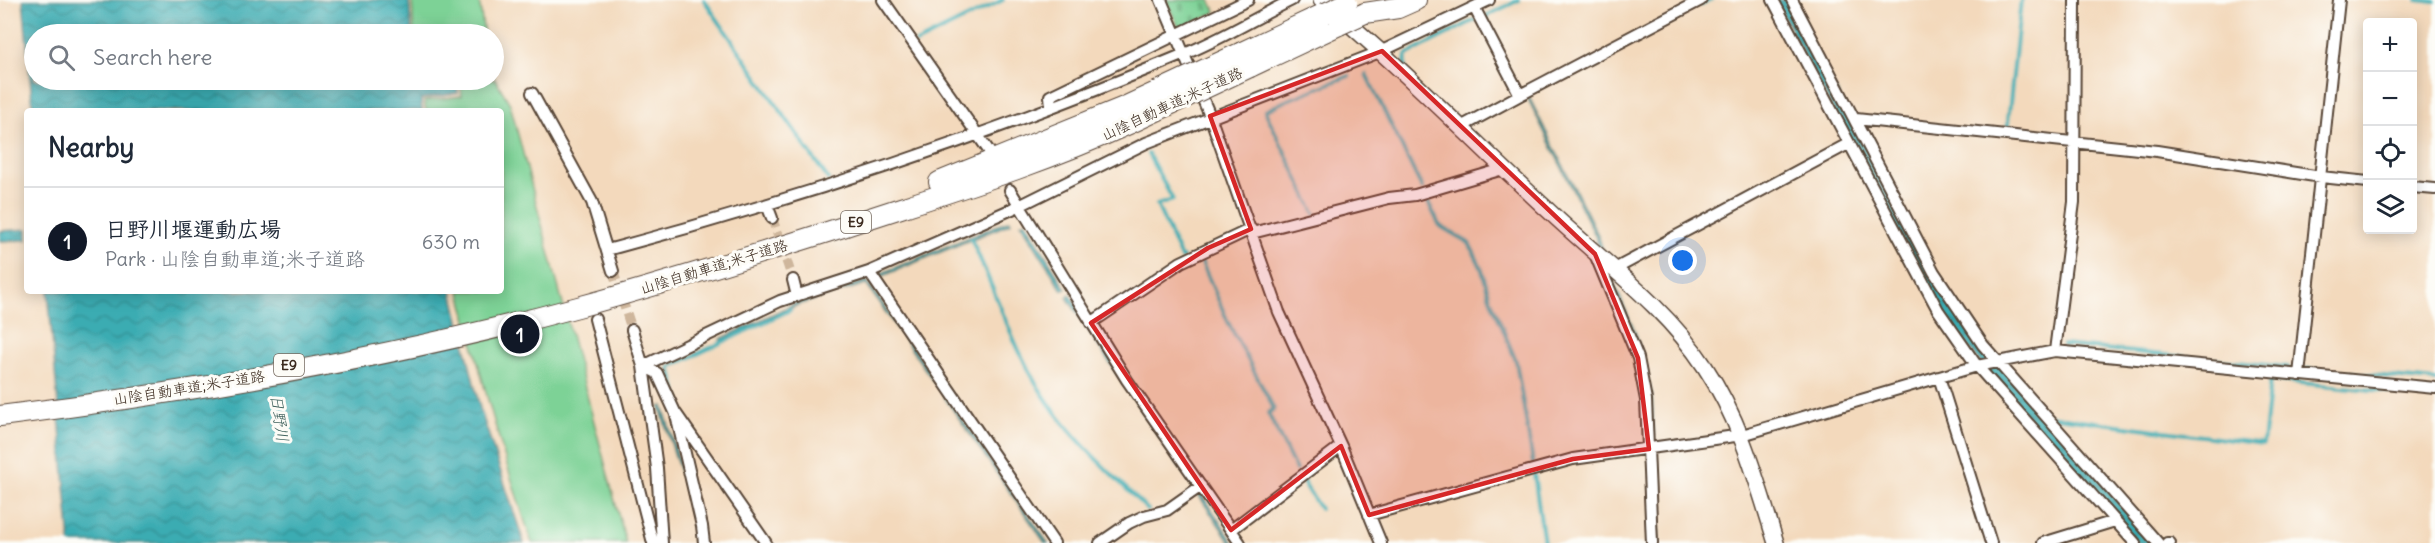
<!DOCTYPE html>
<meta charset="utf-8">
<style>
:root{--surface:#fff;--page:#f2f2f3;--text:#1f2937;--muted:#747a83;--line:#e0e1e3;--accent:#111827}
body{margin:0;font-family:Delius,"Klee One",sans-serif;background:var(--page);color:var(--text)}
.controls{position:absolute;right:18px;top:18px;display:grid;overflow:hidden;border-radius:6px;box-shadow:0 3px 15px #0003}
.controls button{width:54px;height:54px;display:grid;place-items:center;padding:0;border:0;border-bottom:2px solid var(--line);background:var(--surface);color:var(--text);font:30px sans-serif}
.you{position:absolute;left:1683px;top:261px;width:21px;height:21px;margin:-15px;border:4px solid #fff;border-radius:50%;background:#1a73e8;box-shadow:0 0 0 9px #1a73e833}
.badge{display:grid;place-items:center;width:39px;height:39px;border-radius:50%;background:var(--accent);color:#fff;font-size:20px;font-weight:700}
.pin{position:absolute;translate:-50% -50%;border:3px solid #fff;box-shadow:0 2px 6px #0006}
.list{margin:0;padding:0;list-style:none}
h2{display:flex;justify-content:space-between;align-items:center;height:78px;margin:0;padding:0 24px;font-size:26px}
h2 small{font-size:20px;font-weight:400;color:var(--muted)}
.list li{display:grid;grid-template-columns:39px 1fr auto;gap:18px;align-items:center;box-sizing:border-box;height:108px;padding:0 24px;border-top:2px solid var(--line)}
.list b{display:block;font-size:22px;white-space:nowrap}
.list p{margin:0;font-size:20px;white-space:nowrap;color:var(--muted)}
.list em{font-size:20px;font-style:normal;color:var(--muted)}
.icon{flex:none;width:33px;height:33px;fill:none;stroke:currentColor;stroke-width:2;stroke-linecap:round;stroke-linejoin:round}
.map{position:relative;flex:none;width:2435px;height:543px;overflow:hidden}
.search{position:absolute;background:var(--surface);box-shadow:0 3px 15px #0003;left:24px;top:24px;width:480px;height:66px;display:flex;align-items:center;gap:15px;box-sizing:border-box;padding:0 21px;border-radius:33px;color:var(--muted);font-size:22px}
.panel{position:absolute;background:var(--surface);box-shadow:0 3px 15px #0003;left:24px;top:108px;width:480px;height:186px;border-radius:6px}
.map>svg:first-child{display:block}
.cemetery{fill:url(#cemetery-stones);stroke:#5c7e5a;stroke-width:1.5}
.park{fill:#7dd296;stroke:#5c7e5a;stroke-width:1.5}
.water{fill:url(#water-waves);stroke:#3a6b68;stroke-width:1.5}
.lines{fill:none;stroke-linecap:round;stroke-linejoin:round}
.stream{stroke:#3aacb2;stroke-width:4}
.street-tunnel{stroke:#ceb69c;stroke-width:10;stroke-dasharray:10 5;stroke-linecap:butt}
.street-casing{stroke:#574436;stroke-width:14}
.secondary-casing{stroke:#574436;stroke-width:18}
.highway-casing{stroke:#574436;stroke-width:22}
.street{stroke:#fff;stroke-width:10}
.secondary{stroke:#fff;stroke-width:15}
.highway{stroke:#fff;stroke-width:20}
.highway-bridge-casing{stroke:#574436;stroke-width:22;stroke-linecap:butt}
.highway-bridge{stroke:#fff;stroke-width:20}
.marked{fill:#d62828;fill-opacity:0.2;stroke:#d62828;stroke-width:4.5;stroke-linejoin:round}
.labels{text-anchor:middle;stroke-width:6;stroke-linejoin:round;paint-order:stroke}
.shield{fill:#fdfcf7;stroke:#75695f;stroke-width:1.5}
.shield-label{font-size:14px;font-weight:bold;fill:#3b2a1e}
.street-label{font-size:15px;fill:#3b2a1e;stroke:#fdfcf7}
.water-label{font-size:16px;font-style:italic;fill:#3b5e59;stroke:#fdfcf7}
</style>
<div class="map">
<svg width="2435" height="543" viewBox="0 0 2435 543">
<defs>
<pattern id="cemetery-stones" width="16" height="16" patternUnits="userSpaceOnUse" patternTransform="scale(1.5)"><rect width="16" height="16" fill="#7dd296"/><path d="M2 7V4a2 2 0 0 1 4 0v3zM10 15v-3a2 2 0 0 1 4 0v3z" fill="#6db481"/></pattern>
<pattern id="water-waves" width="16" height="10" patternUnits="userSpaceOnUse" patternTransform="scale(1.5)"><rect width="16" height="10" fill="#3aacb2"/><path d="M0 5q4-4 8 0t8 0" fill="none" stroke="#328c90"/></pattern>
</defs>
<rect width="100%" height="100%" fill="#fdfcf7"/>
<filter id="ink" filterUnits="userSpaceOnUse"><feTurbulence type="fractalNoise" baseFrequency=".0167" numOctaves="2"/><feDisplacementMap in="SourceGraphic" scale="12" xChannelSelector="R" yChannelSelector="G"/><feConvolveMatrix kernelMatrix="1 2 1 2 8 2 1 2 1" color-interpolation-filters="sRGB"/></filter>
<filter id="wash" filterUnits="userSpaceOnUse"><feTurbulence type="fractalNoise" baseFrequency=".008" numOctaves="4" result="noise"/><feDisplacementMap in="SourceGraphic" scale="24" xChannelSelector="R" yChannelSelector="G"/><feGaussianBlur stdDeviation="1.35" result="paint"/><feColorMatrix in="noise" values="0 0 0 0 0 0 0 0 0 0 0 0 0 0 0 0 0 1.4 0 .05"/><feComposite in="paint" operator="in"/></filter>
<g filter="url(#wash)">
<rect width="100%" height="100%" fill="#f3d9bc"/>
<path class="cemetery" d="M1166 0H1210L1216 12 1180 30Z"/>
<path class="park" d="M412 0H479L484 34H414Z
M494 77 510 104 626 543H532C504 459 480 377 460 291H501V111H426L424 101 462 96 460 80H494Z"/>
<path class="water" d="M23 0H409L412 34H34V80H456L458 93 421 99 422 111H33Z
M1775 0H1789L1939 287 2152 543H2138L1990 374 1942 315Z
M1526 95H1528L1598 235 1612 278 1636 334 1652 394 1659 543H1656L1649 394 1595 235Z
M1010 220 1011 223 878 278 877 275Z
M1025 221 1066 289 1062 290 1021 223Z
M27 229V240L0 241V231Z
M867 281 1048 543H1045L866 284 798 305 721 341 720 339 798 302Z
M48 291H452L480 408 524 543H70Z
M1070 295 1234 543H1231C1176 462 1120 381 1067 297Z
M663 406 693 509 700 543H697L691 508 660 407Z"/>
<g class="lines">
<path class="stream" d="M704 0 828 179
M2417 0 2435 2
M1701 5 1711 0
M1486 20 1485 18 1488 15 1519 0
M916 43 1003 0
M1405 68 1406 55 1475 20
M1366 74 1422 188
M2007 131 2021 0
M1148 154 1173 200 1157 205 1181 258 1183 257
M1425 196 1440 226 1469 243 1481 267 1490 298 1516 361 1533 463
M1315 214 1265 111 1285 101 1349 76
M971 239C997 293 1014 353 1048 402 1075 442 1114 476 1148 510
M1199 256 1229 324 1274 409 1268 413 1296 470
M2063 345 2288 367
M2306 369 2435 381
M680 406 670 367 790 310
M2049 416 2263 444 2270 380 2435 396
M1534 474 1544 543
M1302 480 1320 509"/>
</g>
</g>
<g filter="url(#ink)">
<g class="lines">
<path class="street-tunnel" d="M772 218 793 280
M613 271 632 330"/>
<defs>
<path id="street" d="M883 0 989 151
M1161 0 1210 116 1279 312 1341 446 1381 543
M1773 0 1938 310 1977 366 2135 543
M1792 0 1934 272 1983 345 2158 543
M532 93 592 202 613 271
M1520 95 1701 0
M1051 106 1050 96 1248 0
M1856 119 2157 151 2321 177 2368 182
M1459 128 1520 95 1474 7
M2412 187 2435 189
M1010 190 1127 380 1240 543
M767 205 772 218
M1252 233 1389 198 1415 195 1503 169
M607 250C803 198 996 133 1182 55 1220 40 1255 18 1292 0
M1595 254 1638 358 1646 400 1652 543
M1613 270 1848 144
M869 272 1054 543
M793 280 797 296
M595 319 653 543
M1091 323 1181 262 1251 229
M632 330 643 366 657 468 662 543
M2055 351 2074 202 2075 0
M643 366 780 301 869 272 1019 206 1146 143 1382 51 1489 0
M643 366 657 373 675 412 766 543
M2299 375 2339 0
M1939 377 1991 543
M676 415 702 526 704 543
M1369 515 1573 459 1742 435 1977 366 2055 351 2435 388
M1231 530 1341 446
M1100 543 1129 523 1144 516 1167 510 1201 486
M2043 543 2115 521
M2167 543H2170"/>
<path id="secondary" d="M1321 0C1402 67 1474 142 1551 213 1603 262 1665 306 1705 367 1741 421 1757 482 1776 543"/>
<path id="highway" d="M1365 13 1398 8 1416 0
M1242 52 1325 13
M1250 67 1339 25
M939 182 1124 107
M0 416C194 392 389 358 578 307 667 283 755 255 843 227 939 195 1038 166 1131 123"/>
</defs>
<use href="#street" class="street-casing"/>
<use href="#secondary" class="secondary-casing"/>
<use href="#highway" class="highway-casing"/>
<use href="#street" class="street"/>
<use href="#secondary" class="secondary"/>
<use href="#highway" class="highway"/>
<defs>
<path id="highway-bridge" d="M1325 13 1347 3
M1339 25 1365 13
M1124 107 1242 52
M1131 123 1250 67"/>
</defs>
<use href="#highway-bridge" class="highway-bridge-casing"/>
<use href="#highway-bridge" class="highway-bridge"/>
</g>
</g>
<path class="marked" d="M1382 51 1595 254 1638 358 1649 449 1573 459 1369 515 1341 446 1231 530 1091 323 1208 248 1251 229 1210 116Z"/>
<g class="labels">
<g class="shield">
<rect x="841" y="211" width="30" height="22" rx="4.5"/>
<rect x="274" y="354" width="30" height="22" rx="4.5"/>
</g>
<g class="shield-label">
<text x="856" y="227">E9</text>
<text x="289" y="370">E9</text>
</g>
<g class="street-label">
<text transform="translate(1172 104) rotate(-25)" y="5">山陰自動車道;米子道路</text>
<text transform="translate(714 267) rotate(-17)" y="5">山陰自動車道;米子道路</text>
<text transform="translate(189 388) rotate(-9)" y="5">山陰自動車道;米子道路</text>
</g>
<g class="water-label">
<text transform="translate(280 418) rotate(82)" y="6">日野川</text>
</g>
</g>
</svg>
<div class="controls">
<button>+</button>
<button>−</button>
<button><svg class="icon" aria-label="locate" viewBox="0 0 24 24"><circle cx="12" cy="12" r="6"/><path d="M12 2v4M12 18v4M2 12h4M18 12h4"/></svg></button>
<button><svg class="icon" aria-label="layers" viewBox="0 0 24 24"><path d="M12 4l9 5-9 5-9-5zM3 14l9 5 9-5"/></svg></button>
</div>
<div class="you"></div>
<div class="pin badge" style="left:520px;top:334px">1</div>
<div class="search"><svg class="icon" aria-label="search" viewBox="0 0 24 24"><circle cx="10" cy="10" r="6"/><path d="M15 15l6 6"/></svg>Search here</div>
<section class="panel">
<h2>Nearby<small></small></h2>
<ul class="list">
<li><span class="badge">1</span><div><b>日野川堰運動広場</b><p>Park · 山陰自動車道;米子道路</p></div><em>630 m</em></li>
</ul>
</section>
</div>
